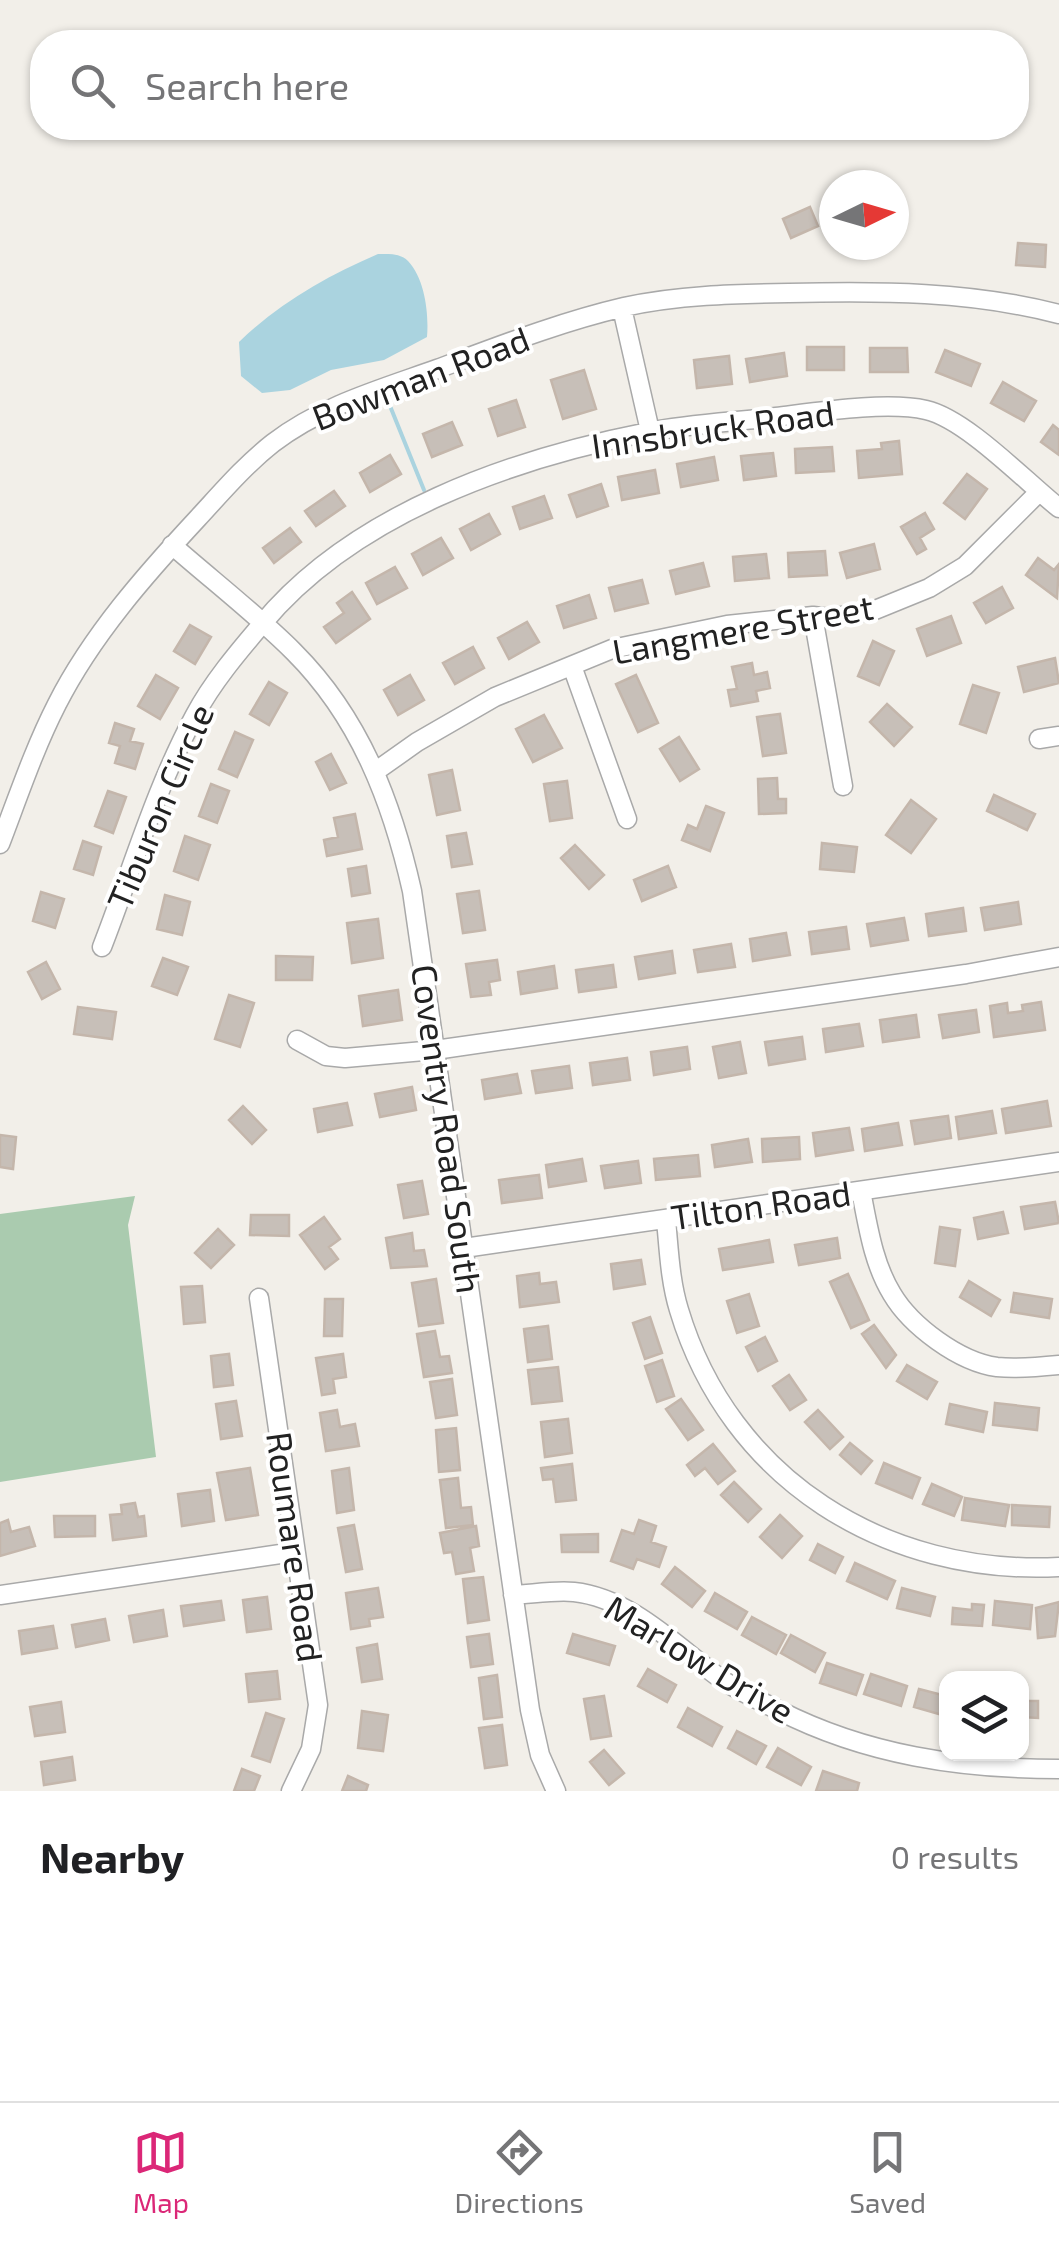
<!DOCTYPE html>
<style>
:root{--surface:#fff;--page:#f2f2f2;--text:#202124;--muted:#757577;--line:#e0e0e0;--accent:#db2777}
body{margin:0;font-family:"Exo 2",sans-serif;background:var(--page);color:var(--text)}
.controls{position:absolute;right:30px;bottom:30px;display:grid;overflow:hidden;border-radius:20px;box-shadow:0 2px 8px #0004}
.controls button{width:90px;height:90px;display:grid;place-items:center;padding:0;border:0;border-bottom:2px solid var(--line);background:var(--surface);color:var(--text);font:50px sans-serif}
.compass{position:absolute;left:819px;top:170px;width:90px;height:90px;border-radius:50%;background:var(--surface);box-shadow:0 2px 8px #0004;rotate:85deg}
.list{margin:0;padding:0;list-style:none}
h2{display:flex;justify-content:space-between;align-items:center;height:130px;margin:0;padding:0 40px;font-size:42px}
h2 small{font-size:32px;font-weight:400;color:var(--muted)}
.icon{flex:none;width:55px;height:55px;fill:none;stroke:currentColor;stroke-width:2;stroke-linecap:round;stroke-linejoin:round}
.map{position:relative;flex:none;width:1059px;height:1791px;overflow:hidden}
.search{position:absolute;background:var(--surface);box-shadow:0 2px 8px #0004;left:30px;right:30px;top:30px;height:110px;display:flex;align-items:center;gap:25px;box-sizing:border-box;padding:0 35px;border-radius:40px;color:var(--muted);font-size:38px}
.sheet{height:310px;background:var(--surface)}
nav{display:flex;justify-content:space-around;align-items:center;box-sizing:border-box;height:140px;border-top:2px solid var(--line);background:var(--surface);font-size:28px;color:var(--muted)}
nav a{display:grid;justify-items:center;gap:5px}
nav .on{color:var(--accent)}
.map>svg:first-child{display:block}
.cemetery{fill:#aacbaf}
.water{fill:#aad3df}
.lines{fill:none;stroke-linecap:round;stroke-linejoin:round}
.stream{stroke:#aad3df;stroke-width:4}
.building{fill:#c7bfb8;stroke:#c4b6ab;stroke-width:2.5}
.minor-casing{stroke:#a9a9a9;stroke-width:21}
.minor{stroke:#fff;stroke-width:18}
.labels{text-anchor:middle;stroke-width:8;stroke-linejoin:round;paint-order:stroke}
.street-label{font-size:35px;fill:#222;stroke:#fff}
</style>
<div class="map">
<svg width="1059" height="1791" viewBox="0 0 1059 1791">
<rect width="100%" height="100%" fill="#f2efe9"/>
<path class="cemetery" d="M135 1196 128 1225 156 1457 0 1482V1214Z"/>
<path class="water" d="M378 254C389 254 400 253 408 261 425 279 429 314 427 337L384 360 331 370 290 390 262 393 241 376 239 342C279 303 327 276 378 254Z"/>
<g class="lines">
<path class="stream" d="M388 401 424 490"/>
</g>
<path class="building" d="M810 207 818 226 791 238 783 219Z
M1018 243 1046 245 1045 267 1016 265Z
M807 347H844V370H807Z
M870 348H907L908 372H870Z
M945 350 980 364 971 386 936 372Z
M784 353 787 376 750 382 746 359Z
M729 356 732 384 697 388 694 360Z
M584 370 596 409 563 419 551 380Z
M1003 382 1036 401 1024 421 991 403Z
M516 400 525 427 498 436 489 409Z
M452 422 462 445 432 457 423 434Z
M1053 425 1059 430V455L1041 442Z
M899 441 902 474 859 478 857 451 882 449 881 443Z
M832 447 834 471 796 473 795 449Z
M773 453 776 476 744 480 741 456Z
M390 455 401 474 370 492 360 473Z
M714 457 718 480 681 487 677 464Z
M655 470 659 493 622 500 618 477Z
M967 474 987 489 965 519 944 503Z
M601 484 608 506 577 517 569 495Z
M334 491 345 506 316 526 305 511Z
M544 496 552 518 520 529 513 507Z
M925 513 934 529 920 538 926 549 917 554 901 527Z
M489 514 500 534 471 550 460 529Z
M290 528 301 542 274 563 263 548Z
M441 538 453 558 423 575 412 554Z
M874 544 880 569 847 578 840 553Z
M825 551 827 575 789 577 788 553Z
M766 554 769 578 735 581 733 557Z
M1038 558 1054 570 1059 564 1057 598 1026 575Z
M703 563 709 586 676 594 670 571Z
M395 567 407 588 377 604 366 583Z
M642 580 648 603 615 611 609 588Z
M1002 587 1013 608 986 623 974 603Z
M352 592 370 619 336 643 324 627 344 613 337 603Z
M589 595 596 618 564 628 557 606Z
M951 616 961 643 927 656 917 629Z
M527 622 539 642 509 659 498 638Z
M190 625 211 637 195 664 174 651Z
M873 641 894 651 879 685 858 676Z
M473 647 484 668 455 684 443 663Z
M1055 658 1059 683 1024 692 1018 667Z
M752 663 754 675 767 672 770 688 756 691 758 701 731 706 728 690 737 689 732 667Z
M156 675 178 688 160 719 138 706Z
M410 675 424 700 398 715 384 690Z
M636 675 658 723 638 732 616 684Z
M269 682 287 693 269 725 250 714Z
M973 685 999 693 986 733 960 724Z
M887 704 912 727 894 746 870 722Z
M780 714 786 753 763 756 757 717Z
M544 715 562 748 533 762 516 729Z
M115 723 134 729 130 741 143 744 135 769 115 763 120 746 109 743Z
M235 732 253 740 237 777 219 769Z
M679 737 699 769 680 781 660 749Z
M331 754 346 783 330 790 316 762Z
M452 770 460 810 437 815 429 775Z
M777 778 778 799H786V813L759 814 758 779Z
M567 781 572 818 550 821 544 784Z
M211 784 229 791 217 823 199 816Z
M108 791 126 797 113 833 95 826Z
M994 795 1035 814 1027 830 987 811Z
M911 800 936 819 911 853 886 835Z
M706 806 724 813 710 851 682 840 688 825 697 829Z
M355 814 362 849 327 856 324 840 338 837 334 818Z
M466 833 472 864 452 867 447 836Z
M185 836 210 845 198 880 174 871Z
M83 841 101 847 93 875 74 869Z
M822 843 857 847 854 872 820 869Z
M575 845 604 875 589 889 561 858Z
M366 866 370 893 352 896 348 869Z
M668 866 676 887 642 901 634 880Z
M479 891 485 930 463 933 457 894Z
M41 892 64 899 55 928 33 921Z
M165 895 190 902 182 935 157 929Z
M1018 902 1021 924 985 930 981 908Z
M963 908 966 931 929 936 926 914Z
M904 918 908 940 871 946 867 924Z
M378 919 383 958 352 963 347 923Z
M846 927 849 949 812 954 809 932Z
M786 933 790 955 753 961 750 939Z
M731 944 735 967 698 972 694 950Z
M672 951 675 973 639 979 635 957Z
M276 956 313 957 312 980H276Z
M163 958 188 967 177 995 152 986Z
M497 960 500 980 489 982 491 995 471 997 466 964Z
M46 962 60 989 42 999 28 972Z
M613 965 616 987 579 992 576 970Z
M554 966 557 988 521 994 518 972Z
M398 990 402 1020 363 1026 359 996Z
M229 995 254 1003 240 1047 215 1039Z
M1041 1002 1045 1030 994 1037 990 1006 1007 1003 1008 1013 1023 1011 1022 1005Z
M78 1007 116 1012 112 1039 74 1034Z
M976 1010 979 1032 943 1038 939 1015Z
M916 1015 919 1037 883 1042 880 1020Z
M859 1024 863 1046 826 1052 823 1029Z
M802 1037 805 1059 769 1065 765 1042Z
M740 1042 746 1073 719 1078 713 1047Z
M687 1047 690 1069 654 1075 651 1052Z
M627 1058 630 1080 593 1085 590 1063Z
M569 1066 572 1088 536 1093 532 1071Z
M517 1074 521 1093 485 1099 482 1080Z
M412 1087 416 1110 380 1117 375 1094Z
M1047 1101 1051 1126 1006 1133 1002 1109Z
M347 1103 352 1125 318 1132 314 1109Z
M243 1106 266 1130 252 1144 229 1120Z
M992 1111 996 1133 959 1139 956 1117Z
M948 1116 951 1138 915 1144 911 1121Z
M898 1123 902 1145 865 1151 862 1129Z
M849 1128 853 1150 816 1156 813 1133Z
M0 1135 16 1137 13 1169 0 1167Z
M799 1137 800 1159 763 1162 762 1139Z
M748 1139 752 1162 715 1167 712 1145Z
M698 1155 700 1176 656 1180 654 1159Z
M582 1159 586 1181 549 1187 546 1165Z
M638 1161 641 1183 605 1188 601 1166Z
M539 1175 542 1198 502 1203 499 1180Z
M422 1181 428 1214 404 1218 398 1185Z
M1055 1202 1059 1223 1025 1229 1021 1207Z
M1003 1212 1008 1233 978 1239 974 1218Z
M251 1215H289V1236L250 1235Z
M324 1217 340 1239 329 1247 338 1259 325 1269 300 1235Z
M940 1227 960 1230 955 1266 935 1263Z
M218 1229 234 1245 211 1268 195 1253Z
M412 1233 414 1251 424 1250 427 1266 391 1268 386 1238Z
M837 1238 840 1258 799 1265 795 1245Z
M769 1240 773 1262 723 1270 719 1249Z
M641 1260 645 1284 614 1289 611 1264Z
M539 1273 540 1284 556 1282 559 1302 520 1307 517 1276Z
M848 1274 869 1320 851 1328 830 1282Z
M436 1279 443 1323 419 1326 412 1283Z
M969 1281 1000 1300 991 1316 960 1297Z
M202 1286 205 1322 184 1324 181 1287Z
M1014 1293 1052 1299 1049 1318 1011 1312Z
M749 1294 759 1326 737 1333 727 1301Z
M325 1299H343L342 1336H324Z
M650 1317 662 1353 645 1359 633 1323Z
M874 1325 896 1355 886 1368 862 1334Z
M548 1326 552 1359 528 1362 524 1329Z
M435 1331 440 1357 449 1356 452 1373 424 1377 417 1334Z
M765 1337 777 1361 758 1371 746 1347Z
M229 1354 233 1385 214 1387 211 1356Z
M343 1354 346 1377 333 1379 335 1393 322 1395 316 1358Z
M662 1360 674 1396 657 1402 645 1366Z
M907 1365 937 1382 927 1399 897 1381Z
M558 1367 562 1401 532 1404 528 1370Z
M789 1375 806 1400 790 1410 773 1386Z
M452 1379 457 1415 436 1418 430 1382Z
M681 1399 703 1430 688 1440 666 1409Z
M236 1401 242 1436 221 1439 216 1404Z
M995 1403 1039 1408 1037 1430 993 1425Z
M950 1404 987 1412 983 1432 946 1424Z
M337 1410 340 1427 355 1424 359 1446 326 1451 320 1413Z
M818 1410 843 1437 830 1449 805 1422Z
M568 1419 572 1453 545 1457 541 1422Z
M456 1428 460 1470 439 1472 436 1430Z
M850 1443 872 1461 861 1474 840 1455Z
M713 1444 735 1471 718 1484 705 1468 695 1476 687 1465Z
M884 1463 920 1478 912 1498 876 1483Z
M572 1464 576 1500 556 1502 553 1479 543 1480 541 1468Z
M250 1468 258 1515 226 1520 217 1473Z
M349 1468 354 1510 337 1513 332 1471Z
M458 1478 461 1508 471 1507 473 1525 446 1528 440 1480Z
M734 1482 761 1509 748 1522 721 1495Z
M932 1484 962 1497 954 1516 923 1504Z
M210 1490 214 1521 182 1526 178 1494Z
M965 1498 1009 1505 1005 1526 962 1520Z
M135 1503 138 1517 144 1516 146 1536 113 1540 110 1515 122 1514 121 1505Z
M1012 1505 1050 1507 1049 1527 1012 1525Z
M780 1515 802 1536 782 1558 760 1537Z
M54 1516H95V1536L55 1537Z
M8 1520 11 1532 29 1527 35 1546 0 1556V1523Z
M639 1520 656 1526 651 1542 666 1547 659 1567 637 1559 633 1569 611 1561 622 1530 634 1534Z
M354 1525 362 1569 346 1572 338 1528Z
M476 1526 479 1546 470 1548 474 1571 456 1574 452 1552 444 1553 440 1533Z
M598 1534V1552H562L561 1535Z
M818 1544 843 1557 835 1573 810 1560Z
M855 1563 895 1581 887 1599 847 1581Z
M675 1567 705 1591 692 1607 662 1584Z
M483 1577 489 1620 468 1623 463 1579Z
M378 1588 383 1617 369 1619 370 1626 351 1629 346 1593Z
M902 1588 935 1597 930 1616 897 1608Z
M715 1593 747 1612 737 1629 705 1611Z
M267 1597 271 1629 247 1632 243 1600Z
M221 1601 224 1620 184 1626 181 1606Z
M995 1601 1032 1605 1030 1629 993 1625Z
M1059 1602 1055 1636 1038 1638 1036 1608Z
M972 1604 984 1605 982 1626 952 1624 953 1608 972 1610Z
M163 1610 167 1636 134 1642 129 1616Z
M752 1617 786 1635 776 1654 742 1635Z
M105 1619 109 1640 76 1647 72 1625Z
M53 1626 57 1648 22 1654 19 1631Z
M489 1634 493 1664 471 1667 467 1637Z
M573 1634 615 1646 609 1665 567 1653Z
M791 1635 825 1653 815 1672 781 1653Z
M377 1644 382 1679 362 1682 357 1648Z
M827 1663 863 1675 856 1695 820 1683Z
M648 1669 676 1685 667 1702 638 1686Z
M277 1671 280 1699 249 1702 246 1674Z
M871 1674 907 1686 901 1706 864 1694Z
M497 1675 502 1717 484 1719 479 1678Z
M919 1689 946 1696V1716L914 1707Z
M604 1696 611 1736 591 1739 584 1699Z
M1022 1701H1038V1718L1022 1717Z
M61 1702 65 1732 35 1736 30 1707Z
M688 1708 722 1727 712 1746 678 1727Z
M362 1711 388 1715 383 1751 358 1748Z
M266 1713 284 1719 270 1762 252 1756Z
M502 1725 507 1765 485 1768 479 1728Z
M737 1731 766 1746 756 1764 728 1748Z
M778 1748 811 1767 801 1785 767 1767Z
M604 1750 624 1773 609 1785 590 1762Z
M72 1757 75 1780 44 1785 41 1762Z
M242 1769 260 1776 254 1791H234Z
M823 1771 859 1783 857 1791H816Z
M348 1776 368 1785 366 1791H342Z"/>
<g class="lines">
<defs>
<path id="minor" d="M622 308 650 431
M172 545C213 581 256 614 294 652 360 718 392 802 412 891L530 1710 540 1755 556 1791
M813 616 843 786
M572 666 627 819
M1039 739 1059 736
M376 771 417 742 495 697 612 649 727 625 813 616 830 618 875 610 929 588 965 566 1039 492
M0 844C18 797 34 749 57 704 92 635 146 574 198 518 222 492 245 465 273 443 321 406 381 389 437 369 499 346 560 322 624 307 678 295 734 294 789 293 881 291 970 291 1059 314
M102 947C132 870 155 789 195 715 212 683 238 652 262 624 353 514 511 459 648 432 689 424 733 422 776 417 817 412 887 401 926 410 966 419 1025 481 1059 508
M297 1040 326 1056 345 1058 435 1050 966 974 1059 957
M861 1191C868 1226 873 1263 892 1294 911 1326 959 1362 997 1367 1018 1369 1039 1367 1059 1365
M666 1220C669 1250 670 1281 679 1310 730 1480 886 1576 1059 1567
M464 1248 1059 1162
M259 1298 318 1705 311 1749 291 1791
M0 1595 294 1552
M513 1595C533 1594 555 1590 574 1592 632 1598 680 1650 724 1681 741 1692 760 1701 778 1710 866 1755 961 1769 1059 1769"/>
</defs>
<use href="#minor" class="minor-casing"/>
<use href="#minor" class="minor"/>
</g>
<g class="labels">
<g class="street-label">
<text transform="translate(421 379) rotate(-21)" y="12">Bowman Road</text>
<text transform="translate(713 430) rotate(-8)" y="12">Innsbruck Road</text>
<text transform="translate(743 630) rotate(-10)" y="12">Langmere Street</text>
<text transform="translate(161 807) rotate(-67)" y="12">Tiburon Circle</text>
<text transform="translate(446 1129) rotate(82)" y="12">Coventry Road South</text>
<text transform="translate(761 1206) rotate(-8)" y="12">Tilton Road</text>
<text transform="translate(294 1547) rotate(82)" y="12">Roumare Road</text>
<text transform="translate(699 1660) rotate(31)" y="12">Marlow Drive</text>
</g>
</g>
</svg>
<div class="controls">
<button><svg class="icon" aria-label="layers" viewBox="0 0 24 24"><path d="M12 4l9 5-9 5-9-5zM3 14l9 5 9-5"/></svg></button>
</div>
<svg class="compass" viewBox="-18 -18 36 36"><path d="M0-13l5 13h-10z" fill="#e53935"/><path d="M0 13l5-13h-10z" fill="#757577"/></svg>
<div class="search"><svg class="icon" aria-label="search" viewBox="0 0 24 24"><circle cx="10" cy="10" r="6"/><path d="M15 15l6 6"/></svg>Search here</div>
</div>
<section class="sheet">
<h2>Nearby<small>0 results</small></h2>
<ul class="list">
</ul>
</section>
<nav>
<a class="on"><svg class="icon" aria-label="map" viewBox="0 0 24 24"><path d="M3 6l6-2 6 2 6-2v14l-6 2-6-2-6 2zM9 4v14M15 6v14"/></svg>Map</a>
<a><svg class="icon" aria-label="directions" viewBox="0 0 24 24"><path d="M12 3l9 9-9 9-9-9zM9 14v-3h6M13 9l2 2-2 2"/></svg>Directions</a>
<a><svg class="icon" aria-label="saved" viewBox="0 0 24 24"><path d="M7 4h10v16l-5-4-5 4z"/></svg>Saved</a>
</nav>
